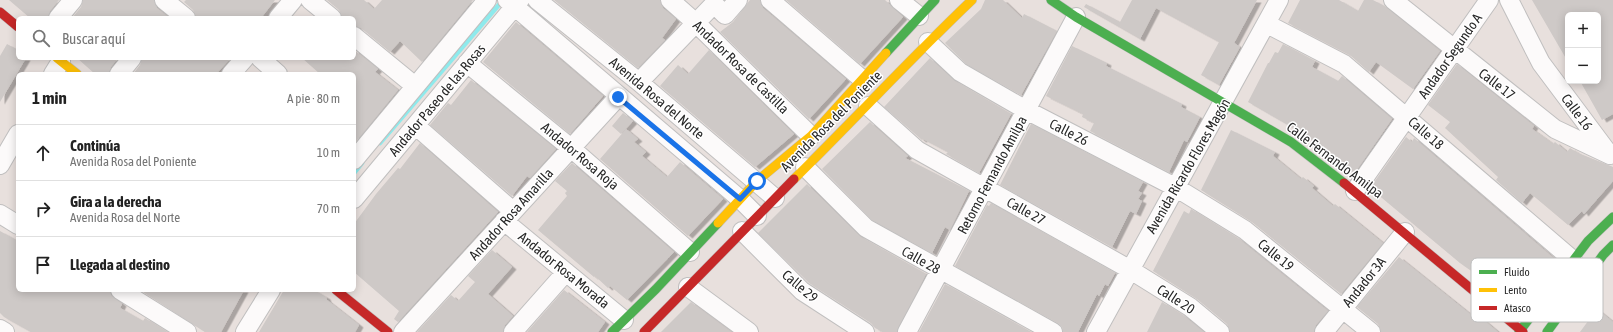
<!DOCTYPE html>
<html lang="es">
<meta charset="utf-8">
<style>
:root{--surface:#fff;--page:#f2f2f2;--text:#222;--muted:#767676;--line:#e0e0e0}
body{margin:0;font-family:"Asap Condensed",sans-serif;background:var(--page);color:var(--text)}
.controls{position:absolute;right:12px;top:12px;display:grid;overflow:hidden;border-radius:6px;box-shadow:0 2px 10px #0003}
.controls button{width:36px;height:36px;display:grid;place-items:center;padding:0;border:0;border-bottom:1px solid var(--line);background:var(--surface);color:var(--text);font:20px sans-serif}
.stop{position:absolute;width:12px;height:12px;margin:-9px;border:3px solid #1a73e8;border-radius:50%;background:#fff}
.stop.end{background:#1a73e8;border-color:#fff;box-shadow:0 1px 4px #0008}
.list{margin:0;padding:0;list-style:none}
h2{display:flex;justify-content:space-between;align-items:center;height:52px;margin:0;padding:0 16px;font-size:17px}
h2 small{font-size:13px;font-weight:400;color:var(--muted)}
.list li{display:grid;grid-template-columns:26px 1fr auto;gap:12px;align-items:center;box-sizing:border-box;height:56px;padding:0 16px;border-top:1px solid var(--line)}
.list b{display:block;font-size:15px;white-space:nowrap}
.list p{margin:0;font-size:13px;white-space:nowrap;color:var(--muted)}
.list em{font-size:13px;font-style:normal;color:var(--muted)}
.icon{flex:none;width:22px;height:22px;fill:none;stroke:currentColor;stroke-width:2;stroke-linecap:round;stroke-linejoin:round}
.map{position:relative;flex:none;width:1613px;height:332px;overflow:hidden}
.search{position:absolute;background:var(--surface);box-shadow:0 2px 10px #0003;left:16px;top:16px;width:340px;height:44px;display:flex;align-items:center;gap:10px;box-sizing:border-box;padding:0 14px;border-radius:6px;color:var(--muted);font-size:15px}
.panel{position:absolute;background:var(--surface);box-shadow:0 2px 10px #0003;left:16px;top:72px;width:340px;height:220px;border-radius:6px}
.map>svg:first-child{display:block}
.lines{fill:none;stroke-linecap:round;stroke-linejoin:round}
.stream{stroke:#8eeaec;stroke-width:4.5}
.building{fill:#cec9c7;filter:url(#shadow)}
.street-casing{stroke:#c0bfbf;stroke-width:20}
.fast-casing{stroke:#c0bfbf;stroke-width:10}
.slow-casing{stroke:#c0bfbf;stroke-width:10}
.jam-casing{stroke:#c0bfbf;stroke-width:10}
.street{stroke:#fcfafa;stroke-width:18}
.fast{stroke:#4caf50;stroke-width:9}
.slow{stroke:#ffc107;stroke-width:9}
.jam{stroke:#c62828;stroke-width:9}
.route{stroke:#1a73e8;stroke-width:5}
.labels{text-anchor:middle;stroke-width:3;stroke-linejoin:round;paint-order:stroke}
.street-label{font-size:14px;fill:#282828;stroke:#fff}
.key{fill:#fff;stroke:#bebebe;stroke-width:1}
.key-label{font-size:11px;fill:#282828}
</style>
<div class="map">
<svg width="1613" height="332" viewBox="0 0 1613 332">
<defs>
<filter id="shadow"><feDropShadow dx="4.5" dy="2.5" stdDeviation="0" flood-color="#0004"/></filter>
</defs>
<rect width="100%" height="100%" fill="#e8e0dd"/>
<g class="lines">
<path class="stream" d="M380 143 503 0
M354 173 362 163"/>
</g>
<path class="building" d="M9 0H59L50 11 48 18H30Z
M83 0H154L157 8 169 18H72L81 7Z
M186 0H275L261 18H196L193 10 184 2Z
M327 0H364L374 9 382 0H473L422 62 400 41 390 52 361 28 354 26V18H342L339 10Z
M554 0H660L663 8 676 19 662 38 665 40 638 68Z
M750 0H760L763 8 846 79 809 119 720 32 733 22Z
M786 0H885L903 17 860 64Z
M985 0H1003L1022 18 1024 14 1057 31 1021 95 966 64 945 43 981 9Z
M1132 0H1257L1234 43 1240 47 1219 85 1201 75 1219 42 1156 8 1140 39 1084 7 1086 4 1120 22Z
M1300 0H1339L1358 11 1364 0H1373L1386 7 1440 51 1413 89 1376 62 1369 72 1350 55 1288 23Z
M1532 0H1613V114L1602 120 1580 81H1598V15H1568V62Z
M516 22 603 96 570 134 483 62Z
M7 44 18 50V58H26L0 102V56Z
M1283 44 1315 61 1312 67 1338 81 1342 76 1392 119 1354 174 1302 133 1248 102 1268 63H1269L1275 52 1278 53Z
M1072 46 1107 63 1106 66 1182 104 1181 107 1200 117 1187 142 1184 140 1169 172 1090 131 1094 123 1082 117 1083 114 1046 96Z
M354 50 378 69 375 72 398 90 354 144V74H320L302 58H354Z
M709 50 794 134 755 167 660 86 678 65 688 74Z
M77 58H118L111 67 109 74H95Z
M142 58H231L216 74H133L140 65Z
M930 58 955 81 1011 114 979 173 946 154 948 152 923 139 922 140 884 107Z
M1457 64 1534 126 1532 129 1553 144 1555 142 1567 152 1570 148 1578 153 1613 167V181L1584 214 1582 211 1568 225 1530 193 1522 203 1496 180 1498 177 1445 128 1450 122 1428 105Z
M471 80 556 149 530 178 527 176 512 196 430 125 448 103 451 105Z
M623 113 633 121 621 134 612 126Z
M870 122 908 156 905 158 969 191 950 230 945 227 932 253 872 220 822 169Z
M1031 124 1143 182 1138 191 1142 193 1138 199 1142 201 1136 214 1130 211 1112 247 1000 185Z
M626 129 638 139 634 142 646 152 642 156 667 177 680 162 723 199 688 236 600 159Z
M1231 130 1275 152 1273 156 1301 179 1303 177 1314 186 1312 188 1333 206 1335 204 1383 243 1341 294 1252 222 1201 190Z
M1406 137 1412 142 1414 138 1557 261 1519 312 1490 288 1496 280 1474 264 1470 270 1460 263 1370 188Z
M420 143 498 212 398 322 394 319 399 311 354 272V224L376 194 398 168 400 169Z
M572 163 674 252 627 300 610 286 608 288 595 276 594 277 538 230 567 196 565 193 567 191 555 181Z
M807 184 861 237 926 274 897 332H883L875 328 871 323 809 283 758 233Z
M991 203 1115 273 1108 286 1105 284 1099 296 1097 294 1078 332H1063L1062 327 1058 323 955 266 987 205 989 206Z
M1191 209 1239 239 1328 311 1316 325 1314 332H1230L1227 324 1197 299 1153 271 1184 211 1189 214Z
M0 231 18 241V290H110L111 295 122 304 120 308 143 321 145 318 167 332H31L4 317 0 313Z
M492 250 512 267 488 294 513 316 505 325 503 332H417L451 295 458 301 475 282 468 276Z
M1399 257 1470 314 1473 311 1498 332H1381L1378 324 1357 307Z
M945 284 1031 332H919Z
M140 290H244L221 332H205Z
M284 290H314L326 297 327 300 359 325 355 332H259Z
M564 290 605 322 598 332H527Z
M691 302 731 332H661Z
M1162 302 1184 316 1204 332H1147Z
M1597 309 1613 322V332H1580Z"/>
<g class="lines">
<defs>
<path id="street" d="M164 0 186 18
M310 0 332 18
M507 0 740 199 757 216
M537 0 639 82 775 198
M670 0 696 23 811 136
M770 0 863 80
M899 0 919 16
M1393 0 1555 129 1610 155
M1509 0 1541 63 1609 154
M58 18 73 0
M278 18 293 0
M1267 24 1344 64 1573 260
M354 36 415 86
M928 42 960 72 1026 110 1175 187 1245 230 1371 332
M260 58 278 74
M467 63 571 148 690 252
M53 74 61 61
M119 74 132 58
M231 74 245 58
M639 82 714 4 725 15 738 0
M868 106 917 150 1129 269 1190 307 1220 332
M416 126 513 211
M354 160 487 0
M0 165 18 134
M805 167 866 228 1053 332
M1355 191 1489 0
M354 199 520 0
M0 214 18 225
M504 221 624 320
M742 231 802 291 865 332
M688 287 749 332
M120 290 187 332
M0 329 5 332
M245 332 271 290
M403 332 618 97
M513 332 566 272
M907 332 1076 17
M1096 332 1279 0
M1324 332 1405 232"/>
<path id="fast" d="M1051 0 1076 17 1291 142 1344 183
M886 53 935 0
M612 332 656 289 718 223
M1519 332 1588 241 1613 217
M1547 332 1603 255 1613 245"/>
<path id="slow" d="M57 58 77 74
M794 179C854 120 911 58 972 0
M718 223 757 181 811 136 886 53"/>
<path id="jam" d="M0 12 18 27
M1344 183 1523 332
M336 290 388 332
M644 332 794 179"/>
</defs>
<use href="#street" class="street-casing"/>
<use href="#fast" class="fast-casing"/>
<use href="#slow" class="slow-casing"/>
<use href="#jam" class="jam-casing"/>
<use href="#street" class="street"/>
<use href="#fast" class="fast"/>
<use href="#slow" class="slow"/>
<use href="#jam" class="jam"/>
</g>
<g class="lines">
<path class="route" d="M618 97 740 199 757 181"/>
</g>
<g class="labels">
<g class="street-label">
<text transform="translate(1450 56) rotate(-55)" y="5">Andador Segundo A</text>
<text transform="translate(741 67) rotate(44)" y="5">Andador Rosa de Castilla</text>
<text transform="translate(1497 84) rotate(38)" y="5">Calle 17</text>
<text transform="translate(657 98) rotate(40)" y="5">Avenida Rosa del Norte</text>
<text transform="translate(437 100) rotate(-50)" y="5">Andador Paseo de las Rosas</text>
<text transform="translate(1577 112) rotate(53)" y="5">Calle 16</text>
<text transform="translate(831 121) rotate(-45)" y="5">Avenida Rosa del Poniente</text>
<text transform="translate(1069 132) rotate(27)" y="5">Calle 26</text>
<text transform="translate(1426 133) rotate(41)" y="5">Calle 18</text>
<text transform="translate(580 156) rotate(40)" y="5">Andador Rosa Roja</text>
<text transform="translate(1335 160) rotate(37)" y="5">Calle Fernando Amilpa</text>
<text transform="translate(1188 166) rotate(-60)" y="5">Avenida Ricardo Flores Magón</text>
<text transform="translate(992 175) rotate(-62)" y="5">Retorno Fernando Amilpa</text>
<text transform="translate(1026 211) rotate(29)" y="5">Calle 27</text>
<text transform="translate(511 214) rotate(-48)" y="5">Andador Rosa Amarilla</text>
<text transform="translate(1276 255) rotate(39)" y="5">Calle 19</text>
<text transform="translate(921 260) rotate(29)" y="5">Calle 28</text>
<text transform="translate(564 270) rotate(39)" y="5">Andador Rosa Morada</text>
<text transform="translate(1364 282) rotate(-51)" y="5">Andador 3A</text>
<text transform="translate(800 286) rotate(40)" y="5">Calle 29</text>
<text transform="translate(1176 299) rotate(33)" y="5">Calle 20</text>
</g>
</g>
<rect x="1471" y="258" width="132" height="64" rx="6" class="key"/>
<rect x="1479" y="270" width="18" height="4" fill="#4caf50"/>
<rect x="1479" y="288" width="18" height="4" fill="#ffc107"/>
<rect x="1479" y="306" width="18" height="4" fill="#c62828"/>
<g class="key-label">
<text x="1504" y="276">Fluido</text>
<text x="1504" y="294">Lento</text>
<text x="1504" y="312">Atasco</text>
</g>
</svg>
<div class="controls">
<button>+</button>
<button>−</button>
</div>
<div class="stop" style="left:757px;top:181px"></div>
<div class="stop end" style="left:618px;top:97px"></div>
<div class="search"><svg class="icon" aria-label="search" viewBox="0 0 24 24"><circle cx="10" cy="10" r="6"/><path d="M15 15l6 6"/></svg>Buscar aquí</div>
<section class="panel">
<h2>1 min<small>A pie · 80 m</small></h2>
<ul class="list">
<li><svg class="icon" aria-label="ahead" viewBox="0 0 24 24"><path d="M12 20V5M6 11l6-6 6 6"/></svg><div><b>Continúa</b><p>Avenida Rosa del Poniente</p></div><em>10 m</em></li>
<li><svg class="icon" aria-label="right" viewBox="0 0 24 24"><path d="M7 20v-9h11M14 6l5 5-5 5"/></svg><div><b>Gira a la derecha</b><p>Avenida Rosa del Norte</p></div><em>70 m</em></li>
<li><svg class="icon" aria-label="arrive" viewBox="0 0 24 24"><path d="M6 21V4h12l-3 4 3 4H6"/></svg><div><b>Llegada al destino</b></div></li>
</ul>
</section>
</div>
